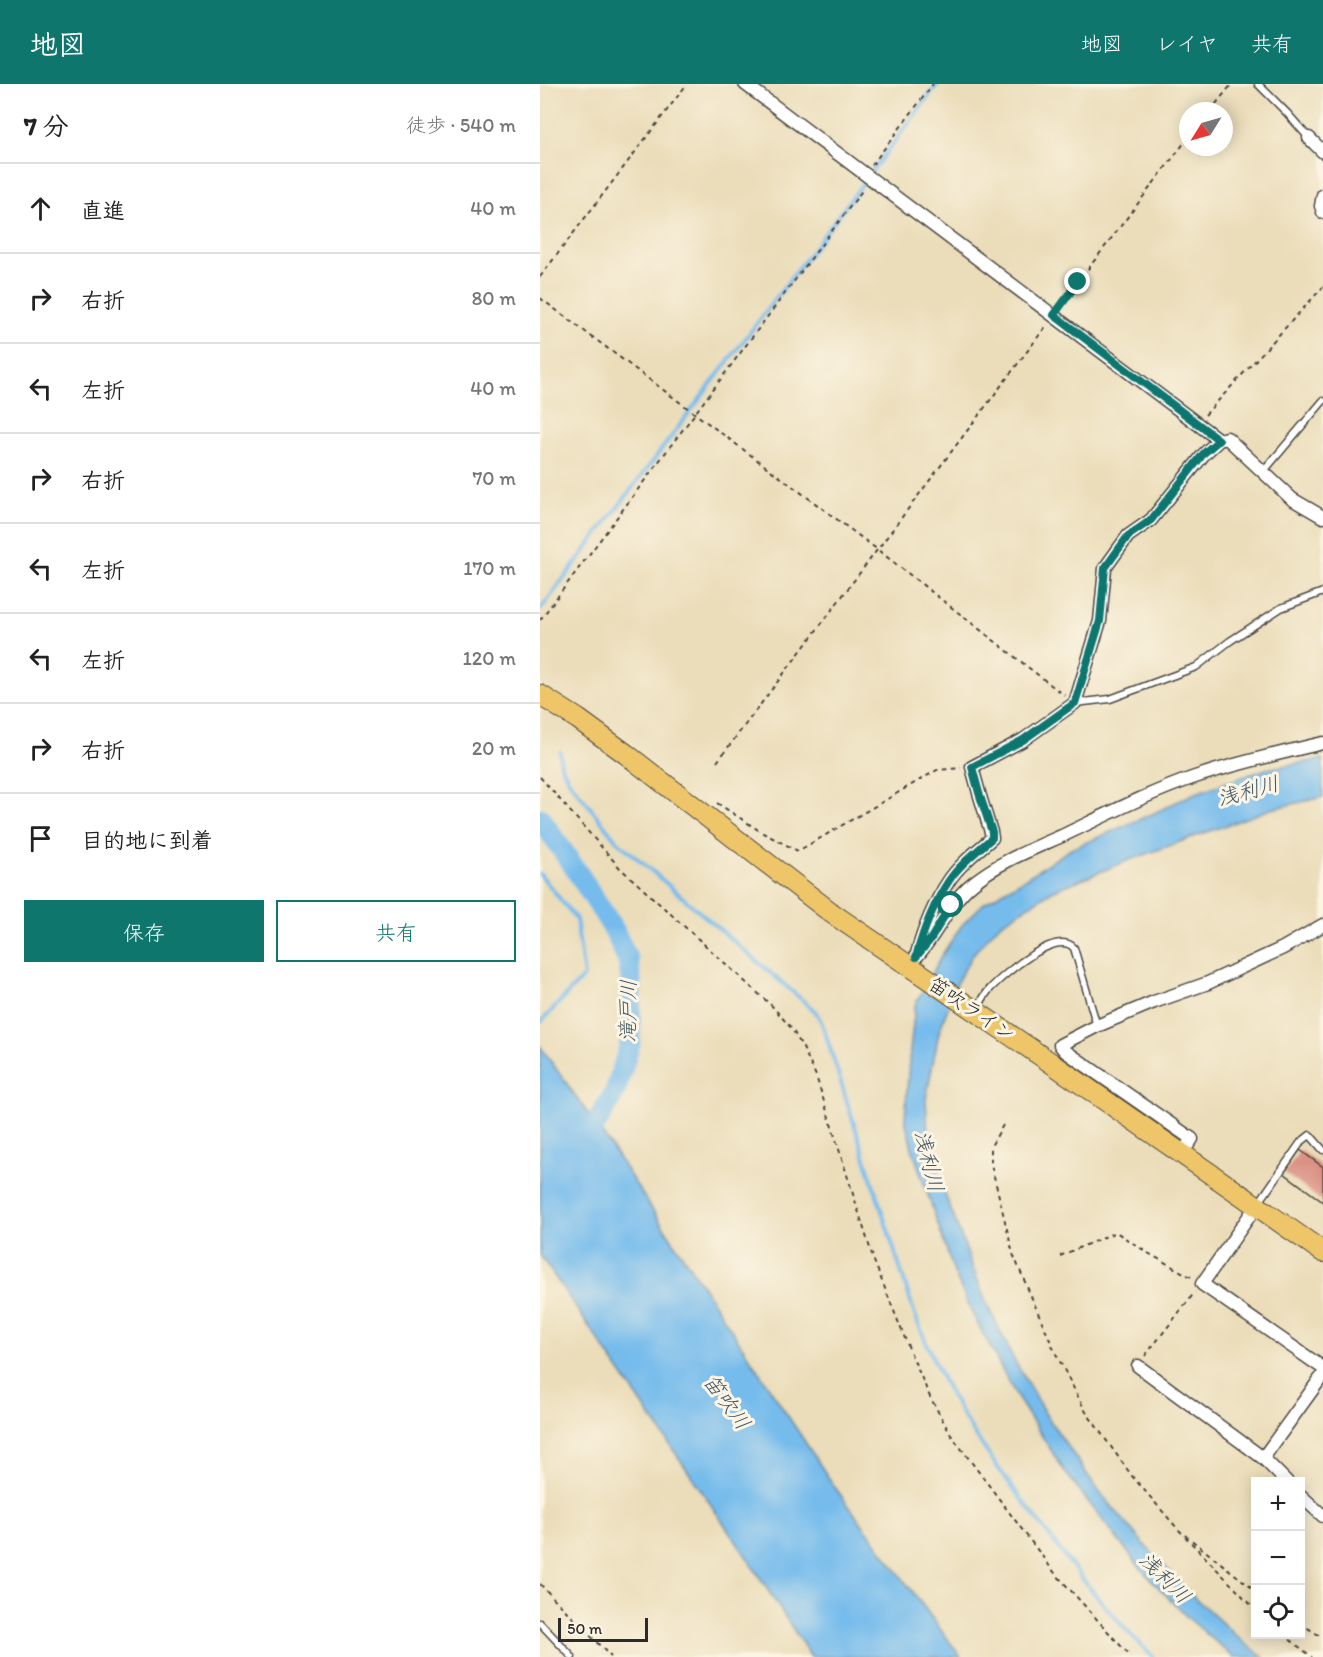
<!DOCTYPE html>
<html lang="ja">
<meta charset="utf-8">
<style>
:root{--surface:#fff;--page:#f2f2f2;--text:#222;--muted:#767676;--line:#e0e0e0;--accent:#0f766e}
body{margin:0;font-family:Itim,"Klee One",sans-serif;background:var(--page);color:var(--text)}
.controls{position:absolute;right:18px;bottom:18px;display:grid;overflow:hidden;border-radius:0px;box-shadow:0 3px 15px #0003}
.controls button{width:54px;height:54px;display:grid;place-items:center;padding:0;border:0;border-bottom:2px solid var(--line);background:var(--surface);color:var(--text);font:30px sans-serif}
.compass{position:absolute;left:639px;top:18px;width:54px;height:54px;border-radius:50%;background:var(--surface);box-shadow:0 3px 15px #0003;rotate:233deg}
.scale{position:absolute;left:18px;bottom:15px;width:90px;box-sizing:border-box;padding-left:6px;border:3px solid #2b2b2b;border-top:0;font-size:16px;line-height:21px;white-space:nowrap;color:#2b2b2b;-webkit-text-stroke:4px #fcf5e5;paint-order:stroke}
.stop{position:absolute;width:18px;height:18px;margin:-14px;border:4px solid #0f766e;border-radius:50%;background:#fff}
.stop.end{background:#0f766e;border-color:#fff;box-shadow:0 2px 6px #0008}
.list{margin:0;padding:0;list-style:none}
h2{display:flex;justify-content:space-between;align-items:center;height:78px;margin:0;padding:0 24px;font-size:26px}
h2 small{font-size:20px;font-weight:400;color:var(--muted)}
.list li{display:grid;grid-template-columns:39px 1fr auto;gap:18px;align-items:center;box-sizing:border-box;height:90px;padding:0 24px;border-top:2px solid var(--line)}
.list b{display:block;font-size:22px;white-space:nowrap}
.list em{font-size:20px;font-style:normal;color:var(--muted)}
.actions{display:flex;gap:12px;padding:18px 24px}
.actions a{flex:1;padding:14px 0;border:2px solid var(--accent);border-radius:0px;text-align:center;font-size:21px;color:var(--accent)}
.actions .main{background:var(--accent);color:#fff}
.icon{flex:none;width:33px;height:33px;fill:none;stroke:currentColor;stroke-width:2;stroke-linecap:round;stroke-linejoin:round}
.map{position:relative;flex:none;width:783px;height:1573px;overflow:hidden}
header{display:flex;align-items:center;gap:36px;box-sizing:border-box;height:84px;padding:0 30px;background:var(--accent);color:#fff}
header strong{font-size:28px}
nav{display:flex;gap:33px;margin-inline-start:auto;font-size:21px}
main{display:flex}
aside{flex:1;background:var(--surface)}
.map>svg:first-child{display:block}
.water{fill:#75bbec;stroke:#50738c;stroke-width:1.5}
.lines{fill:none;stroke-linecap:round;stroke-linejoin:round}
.stream{stroke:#75bbec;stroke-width:4}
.river{stroke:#75bbec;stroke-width:21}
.building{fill:#db9285}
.service-casing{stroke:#484640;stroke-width:9}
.minor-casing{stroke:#484640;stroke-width:15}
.trunk-casing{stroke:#484640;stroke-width:22}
.path{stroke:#484640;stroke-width:2;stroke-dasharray:4.5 4.5;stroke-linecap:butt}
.service{stroke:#fff;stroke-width:6}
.minor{stroke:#fff;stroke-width:12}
.trunk{stroke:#eec569;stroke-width:20}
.route{stroke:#0f766e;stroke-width:8}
.labels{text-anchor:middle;stroke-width:6;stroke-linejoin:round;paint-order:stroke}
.street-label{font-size:20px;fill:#2b2b2b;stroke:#fcf5e5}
.water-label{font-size:21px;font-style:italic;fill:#415665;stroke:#fcf5e5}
</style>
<header>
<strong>地図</strong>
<nav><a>地図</a><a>レイヤ</a><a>共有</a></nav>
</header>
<main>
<aside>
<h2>7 分<small>徒歩 · 540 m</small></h2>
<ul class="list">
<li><svg class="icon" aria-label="ahead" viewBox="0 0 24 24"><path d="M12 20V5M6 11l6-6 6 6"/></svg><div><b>直進</b></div><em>40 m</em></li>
<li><svg class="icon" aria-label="right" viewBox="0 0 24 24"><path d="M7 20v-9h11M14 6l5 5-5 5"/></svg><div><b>右折</b></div><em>80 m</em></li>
<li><svg class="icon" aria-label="left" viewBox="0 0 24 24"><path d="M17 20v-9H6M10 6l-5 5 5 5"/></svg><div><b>左折</b></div><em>40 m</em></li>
<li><svg class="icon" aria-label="right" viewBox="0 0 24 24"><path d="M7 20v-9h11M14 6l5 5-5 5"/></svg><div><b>右折</b></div><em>70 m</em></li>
<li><svg class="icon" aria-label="left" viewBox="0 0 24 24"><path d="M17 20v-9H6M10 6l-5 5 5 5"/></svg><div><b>左折</b></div><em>170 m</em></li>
<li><svg class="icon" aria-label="left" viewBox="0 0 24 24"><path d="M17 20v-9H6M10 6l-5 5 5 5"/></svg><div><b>左折</b></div><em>120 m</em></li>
<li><svg class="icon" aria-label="right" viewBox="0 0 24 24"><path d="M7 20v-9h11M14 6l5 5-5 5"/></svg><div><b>右折</b></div><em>20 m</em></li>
<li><svg class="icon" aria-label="arrive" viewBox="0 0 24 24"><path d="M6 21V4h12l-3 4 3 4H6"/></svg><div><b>目的地に到着</b></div></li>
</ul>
<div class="actions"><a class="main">保存</a><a>共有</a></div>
</aside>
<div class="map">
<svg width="783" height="1573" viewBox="0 0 783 1573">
<rect width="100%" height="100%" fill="#fcf5e5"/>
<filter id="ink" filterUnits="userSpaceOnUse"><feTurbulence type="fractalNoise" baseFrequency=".0167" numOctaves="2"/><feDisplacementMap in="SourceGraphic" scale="12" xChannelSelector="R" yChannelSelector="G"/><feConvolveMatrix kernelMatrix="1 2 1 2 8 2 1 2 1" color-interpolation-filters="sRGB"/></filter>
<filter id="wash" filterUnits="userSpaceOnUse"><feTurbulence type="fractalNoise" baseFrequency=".008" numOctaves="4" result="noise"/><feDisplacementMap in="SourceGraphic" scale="24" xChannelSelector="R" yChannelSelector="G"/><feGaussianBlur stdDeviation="1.35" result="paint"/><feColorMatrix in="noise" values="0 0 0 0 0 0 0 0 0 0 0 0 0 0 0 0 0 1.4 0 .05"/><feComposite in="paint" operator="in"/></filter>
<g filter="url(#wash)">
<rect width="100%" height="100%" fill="#ebddb9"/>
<path class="water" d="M783 675V713L731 725 587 777 512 807 460 840 434 869 419 894 399 948 386 1015 388 1050 402 1102 444 1213 473 1274 506 1331 558 1406 609 1466 654 1513 703 1558 724 1573H693L646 1532 601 1485 525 1388 477 1313 433 1231 415 1191 372 1064 365 1035 369 977 375 921 402 871 422 841 444 819 483 796 531 765 612 730 653 710 726 685Z
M0 962 66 1055 294 1402 421 1573H271L206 1472 0 1171Z"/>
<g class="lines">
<path class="stream" d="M0 526 398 0
M20 668 21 682 30 698 77 757 275 927 282 939 375 1231C387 1262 400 1293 417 1322 441 1363 470 1400 499 1438 534 1486 570 1532 613 1573
M0 790 36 835 44 892 0 939"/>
<path class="river" d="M0 734 36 786 73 844 88 876 91 896 90 960 75 1008 41 1065"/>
</g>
<g id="blocks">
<path class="building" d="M760 1066 783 1083V1118L744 1089Z"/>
</g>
</g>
<g filter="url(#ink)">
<use href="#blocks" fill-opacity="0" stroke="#484640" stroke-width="1.5"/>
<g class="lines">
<defs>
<path id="service" d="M718 0 747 29 769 54
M723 388 783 317
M535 619 570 615 656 583 690 557 741 524 783 508
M437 925C441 918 445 910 450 905 463 891 517 844 534 864L557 942
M718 1120 761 1058 770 1051 783 1066
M0 1539 32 1573"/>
<path id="minor" d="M205 0 679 356
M769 54 783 68
M783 111 781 122 783 128
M378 871C398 848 409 818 433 799 460 777 495 764 526 750 568 730 611 708 655 693 697 679 740 669 783 659
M376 873C383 847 393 821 408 798 419 781 436 768 452 754L451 748 439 709 432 683 483 656 535 619 560 537 565 484 588 452 611 436 664 370 679 356 687 354 752 415 783 433
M642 1069 652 1055 525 967 520 961 557 942 614 918 668 899 743 864 783 841
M717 1121 662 1200 783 1284
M598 1282 723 1374 747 1398
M723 1374 783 1291
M760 1411 783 1432"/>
<path id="trunk" d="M0 611 38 635 86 670 293 830 504 974 783 1168"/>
</defs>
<use href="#service" class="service-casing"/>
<use href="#minor" class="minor-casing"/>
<use href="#trunk" class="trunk-casing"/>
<path class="path" d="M670 27 692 0
M332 81 393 0
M0 193 147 0
M0 214 338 466 525 612
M521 222 538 198 648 54
M665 331 783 203
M0 536 324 104
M177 678 507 241
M0 693 80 784 232 922 252 945 263 964 276 992 334 1177 372 1272 390 1313 411 1351 514 1488 591 1573
M177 719 223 749 258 767 397 686 421 684
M463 1041 451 1062V1080L473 1170 515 1268 546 1328 592 1392 637 1444 716 1526
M520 1172 576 1148 608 1169 651 1193
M605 1272 655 1208
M645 1451 716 1507
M0 1500 71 1573
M760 1539 783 1554
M743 1550 772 1573"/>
<use href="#service" class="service"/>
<use href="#minor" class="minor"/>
<use href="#trunk" class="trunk"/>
</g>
</g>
<g class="lines" filter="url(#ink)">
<path class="route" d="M411 821 390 856 376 873C383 847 393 821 408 798 419 781 436 768 452 754V748L439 709 432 683 483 656 535 619 560 537 565 484 588 452 611 436 664 369 679 356 514 231 538 198"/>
</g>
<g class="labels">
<g class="street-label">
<text transform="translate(432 925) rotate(34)" y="7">笛吹ライン</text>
</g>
<g class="water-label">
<text transform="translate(708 707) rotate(-15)" y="7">浅利川</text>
<text transform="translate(88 927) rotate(-89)" y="7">滝戸川</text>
<text transform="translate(389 1077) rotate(76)" y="7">浅利川</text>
<text transform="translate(187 1318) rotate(54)" y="7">笛吹川</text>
<text transform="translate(625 1494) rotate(45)" y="7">浅利川</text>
</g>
</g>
</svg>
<div class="controls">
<button>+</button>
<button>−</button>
<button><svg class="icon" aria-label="locate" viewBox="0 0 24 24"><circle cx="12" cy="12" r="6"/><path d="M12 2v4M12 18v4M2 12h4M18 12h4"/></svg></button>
</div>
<svg class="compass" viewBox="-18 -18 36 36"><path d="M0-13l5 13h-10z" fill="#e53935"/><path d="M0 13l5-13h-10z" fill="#767676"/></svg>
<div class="scale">50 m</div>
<div class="stop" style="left:411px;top:821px"></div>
<div class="stop end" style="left:538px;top:198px"></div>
</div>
</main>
